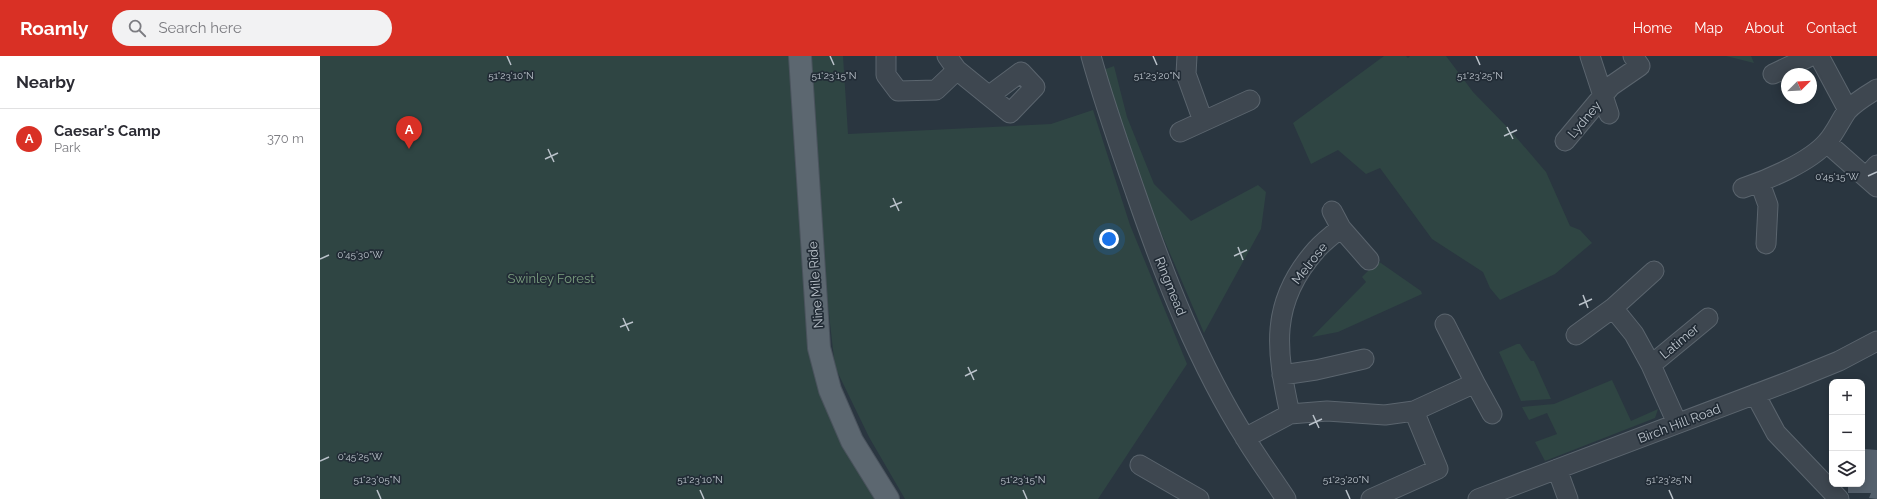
<!DOCTYPE html>
<meta charset="utf-8">
<style>
:root{--surface:#fff;--page:#f2f2f3;--text:#2b2b33;--muted:#7c7c81;--line:#e1e1e2;--accent:#d93025}
body{margin:0;font-family:Raleway,sans-serif;background:var(--page);color:var(--text)}
.controls{position:absolute;right:12px;bottom:12px;display:grid;overflow:hidden;border-radius:8px;box-shadow:0 2px 10px #0003}
.controls button{width:36px;height:36px;display:grid;place-items:center;padding:0;border:0;border-bottom:1px solid var(--line);background:var(--surface);color:var(--text);font:20px sans-serif}
.compass{position:absolute;left:1461px;top:12px;width:36px;height:36px;border-radius:50%;background:var(--surface);box-shadow:0 2px 10px #0003;rotate:66deg}
.you{position:absolute;left:789px;top:183px;width:14px;height:14px;margin:-10px;border:3px solid #fff;border-radius:50%;background:#1a73e8;box-shadow:0 0 0 6px #1a73e833}
.badge{display:grid;place-items:center;width:26px;height:26px;border-radius:50%;background:var(--accent);color:#fff;font-size:13px;font-weight:700}
.pin{position:absolute;translate:-50% -33px;filter:drop-shadow(0 1px 2px #0008)}
.pin::after{content:'';position:absolute;top:21px;width:14px;height:12px;background:inherit;clip-path:polygon(0 0,100% 0,50% 100%)}
.list{margin:0;padding:0;list-style:none}
h2{display:flex;justify-content:space-between;align-items:center;height:52px;margin:0;padding:0 16px;font-size:17px}
h2 small{font-size:13px;font-weight:400;color:var(--muted)}
.list li{display:grid;grid-template-columns:26px 1fr auto;gap:12px;align-items:center;box-sizing:border-box;height:60px;padding:0 16px;border-top:1px solid var(--line)}
.list b{display:block;font-size:15px;white-space:nowrap}
.list p{margin:0;font-size:13px;white-space:nowrap;color:var(--muted)}
.list em{font-size:13px;font-style:normal;color:var(--muted)}
.icon{flex:none;width:22px;height:22px;fill:none;stroke:currentColor;stroke-width:2;stroke-linecap:round;stroke-linejoin:round}
.map{position:relative;flex:none;width:1557px;height:443px;overflow:hidden}
header{display:flex;align-items:center;gap:24px;box-sizing:border-box;height:56px;padding:0 20px;background:var(--accent);color:#fff}
header strong{font-size:19px}
nav{display:flex;gap:22px;margin-inline-start:auto;font-size:14px}
.search{width:280px;height:36px;background:var(--page);display:flex;align-items:center;gap:10px;box-sizing:border-box;padding:0 14px;border-radius:22px;color:var(--muted);font-size:15px}
main{display:flex}
aside{flex:1;background:var(--surface)}
.map>svg:first-child{display:block}
.green{fill:#2f4543}
.building{fill:#55616d}
.lines{fill:none;stroke-linecap:round;stroke-linejoin:round}
.minor-casing{stroke:#5b656e;stroke-width:21}
.major-casing{stroke:#4a535d;stroke-width:24}
.minor{stroke:#3e4750;stroke-width:19}
.major{stroke:#5c6770;stroke-width:22}
.ticks{fill:none;stroke:#bac2ca;stroke-width:1.5}
.labels{text-anchor:middle;stroke-width:3.5;stroke-linejoin:round;paint-order:stroke}
.street-label{font-size:13px;fill:#bac2ca;stroke:#222c36}
.park-label{font-size:13px;fill:#7b9e7f;stroke:#222c36}
.ticks-label{font-size:10px;text-anchor:middle;fill:#bac2ca;stroke:#222c36;stroke-width:3.5;stroke-linejoin:round;paint-order:stroke}
</style>
<header>
<strong>Roamly</strong>
<div class="search"><svg class="icon" aria-label="search" viewBox="0 0 24 24"><circle cx="10" cy="10" r="6"/><path d="M15 15l6 6"/></svg>Search here</div>
<nav><a>Home</a><a>Map</a><a>About</a><a>Contact</a></nav>
</header>
<main>
<aside>
<h2>Nearby<small></small></h2>
<ul class="list">
<li><span class="badge">A</span><div><b>Caesar's Camp</b><p>Park</p></div><em>370 m</em></li>
</ul>
</aside>
<div class="map">
<svg width="1557" height="443" viewBox="0 0 1557 443">
<rect width="100%" height="100%" fill="#2a3640"/>
<path class="green" d="M0 0H471L495 314 562 443H0Z
M485 0H523L528 78 731 68 773 54 810 169 867 308 778 443H585L549 381 515 311 488 73Z
M1064 0H1086L1088 2 1090 0H1126L1153 36 1190 74 1226 116 1250 170 1260 174 1272 187 1235 218 1180 244 1170 232 1163 216 1112 183 1060 112 1046 118 1018 94 991 108 973 67Z
M1406 0H1431L1434 7Z
M794 10 807 61 834 128 871 165 938 129 946 136 941 173 884 277 837 167 783 14Z
M1058 205 1101 235 1102 238 1018 276 992 281 1046 226 1042 221Z
M1197 288H1200L1211 305H1214L1231 343 1201 345 1179 296Z
M1292 324 1311 365 1338 353 1335 362 1225 405 1215 386 1237 378 1227 357 1209 364 1202 351 1234 348Z"/>
<path class="building" d="M1545 393 1557 394V443L1549 442 1551 437H1528V428H1542Z"/>
<g class="lines">
<defs>
<path id="minor" d="M566 0V19L578 35 616 34 637 14
M627 0 637 14 690 57 715 31 701 16 670 39
M771 0C784 47 800 92 816 138 845 222 878 307 926 383 938 403 953 423 966 443
M867 0 866 18 883 65
M1270 0 1289 58
M1499 0 1528 54
M1453 18 1491 0
M860 76 930 44
M1245 85 1291 30 1320 10 1313 0
M1507 87 1557 131
M1546 121 1557 109
M1440 127 1448 149 1446 188
M1423 132C1447 124 1490 106 1507 86 1515 77 1520 65 1527 55 1535 46 1547 39 1557 33
M1012 155 1021 172
M1334 215 1293 252 1314 278 1331 309 1357 367
M1256 279 1293 252
M1331 309 1388 262
M962 319 996 314 1044 303
M1155 327 1172 358
M1435 338 1456 377 1519 443
M970 358C956 294 949 247 996 194 1003 186 1012 179 1021 172L1049 204
M925 382 970 358 1007 355 1065 359 1094 355 1155 327 1125 268
M820 409 879 443
M1237 413 1248 443
M1051 443 1118 413 1094 355
M1158 443 1470 325 1519 305 1557 285"/>
<path id="major" d="M480 0 499 292 510 334 532 385 568 443"/>
</defs>
<use href="#minor" class="minor-casing"/>
<use href="#major" class="major-casing"/>
<use href="#minor" class="minor"/>
<use href="#major" class="major"/>
</g>
<path class="ticks" d="M187 0 191 9M510 0 514 9M833 0 837 9M1156 0 1160 9M1187 71 1193 83M1184 80 1197 74M228 93 234 106M225 103 238 97M1548 120 1557 116M573 142 579 155M570 151 582 146M918 191 923 204M914 200 927 194M0 203 9 199M1263 239 1268 252M1259 249 1272 243M303 262 309 275M300 271 313 266M648 311 654 324M645 320 657 314M993 359 999 372M989 369 1002 363M0 405 9 401M57 434 61 443M380 434 384 443M703 434 707 443M1026 434 1030 443M1349 434 1353 443"/>
<g class="labels">
<g class="street-label">
<text transform="translate(1264 63) rotate(-50)" y="5">Lydney</text>
<text transform="translate(989 207) rotate(-52)" y="5">Melrose</text>
<text transform="translate(495 229) rotate(-94)" y="5">Nine Mile Ride</text>
<text transform="translate(851 230) rotate(68)" y="5">Ringmead</text>
<text transform="translate(1359 285) rotate(-40)" y="5">Latimer</text>
<text transform="translate(1359 367) rotate(-21)" y="5">Birch Hill Road</text>
</g>
<g class="park-label">
<text x="231" y="227">Swinley Forest</text>
</g>
</g>
<g class="ticks-label">
<text x="191" y="23">51°23'10"N</text>
<text x="514" y="23">51°23'15"N</text>
<text x="837" y="23">51°23'20"N</text>
<text x="1160" y="23">51°23'25"N</text>
<text x="1517" y="124">0°45'15"W</text>
<text x="40" y="202">0°45'30"W</text>
<text x="40" y="404">0°45'25"W</text>
<text x="57" y="427">51°23'05"N</text>
<text x="380" y="427">51°23'10"N</text>
<text x="703" y="427">51°23'15"N</text>
<text x="1026" y="427">51°23'20"N</text>
<text x="1349" y="427">51°23'25"N</text>
</g>
</svg>
<div class="controls">
<button>+</button>
<button>−</button>
<button><svg class="icon" aria-label="layers" viewBox="0 0 24 24"><path d="M12 4l9 5-9 5-9-5zM3 14l9 5 9-5"/></svg></button>
</div>
<svg class="compass" viewBox="-18 -18 36 36"><path d="M0-13l5 13h-10z" fill="#e53935"/><path d="M0 13l5-13h-10z" fill="#7c7c81"/></svg>
<div class="you"></div>
<div class="pin badge" style="left:89px;top:93px">A</div>
</div>
</main>
